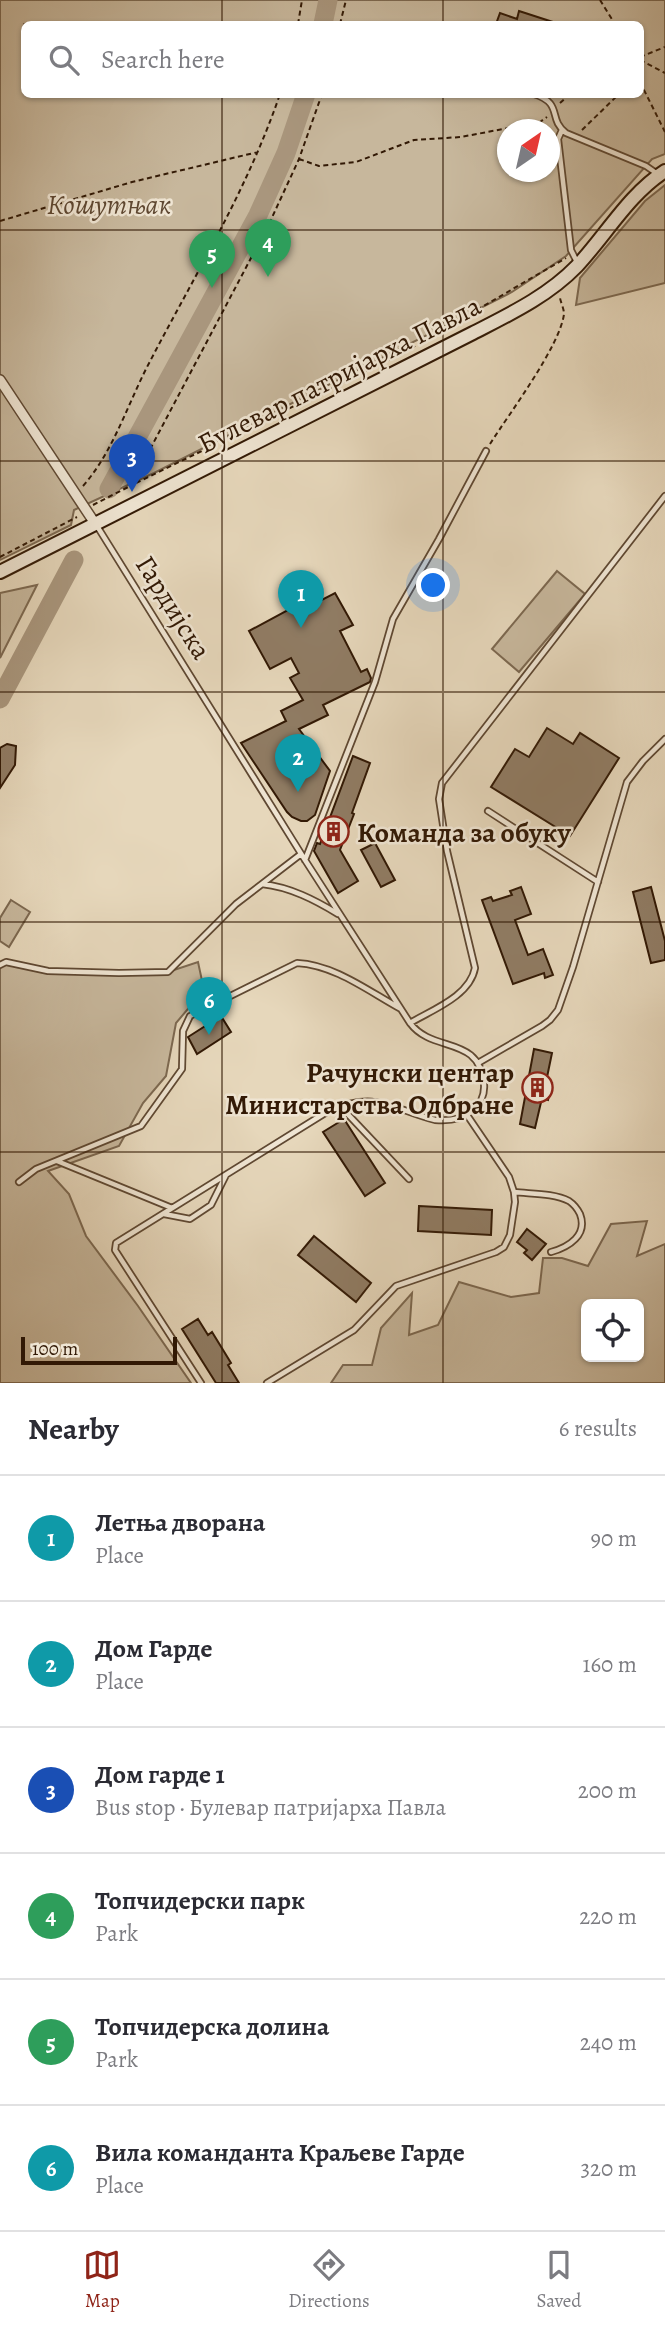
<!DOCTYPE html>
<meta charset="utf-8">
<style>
:root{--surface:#fff;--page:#f7f7f7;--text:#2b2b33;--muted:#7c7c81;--line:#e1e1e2;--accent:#8f2418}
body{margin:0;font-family:Alegreya,serif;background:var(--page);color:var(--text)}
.controls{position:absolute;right:21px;bottom:21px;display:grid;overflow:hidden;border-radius:10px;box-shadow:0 2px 5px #0004}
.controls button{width:63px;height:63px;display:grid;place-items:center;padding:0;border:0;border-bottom:2px solid var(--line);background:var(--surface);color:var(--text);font:35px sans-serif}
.compass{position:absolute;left:497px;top:119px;width:63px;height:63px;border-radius:50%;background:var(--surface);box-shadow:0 2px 5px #0004;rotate:34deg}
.scale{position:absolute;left:21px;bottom:18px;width:156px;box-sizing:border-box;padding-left:7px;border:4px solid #321905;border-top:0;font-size:19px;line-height:24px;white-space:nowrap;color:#321905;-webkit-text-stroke:5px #efe5d3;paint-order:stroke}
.you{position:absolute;left:434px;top:586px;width:24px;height:24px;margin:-18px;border:5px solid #fff;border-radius:50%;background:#1a73e8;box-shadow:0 0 0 10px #1a73e833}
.badge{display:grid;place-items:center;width:46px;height:46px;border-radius:50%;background:var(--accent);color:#fff;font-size:23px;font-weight:700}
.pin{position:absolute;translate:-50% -58px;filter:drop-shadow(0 2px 4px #0008)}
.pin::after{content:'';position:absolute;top:37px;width:24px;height:21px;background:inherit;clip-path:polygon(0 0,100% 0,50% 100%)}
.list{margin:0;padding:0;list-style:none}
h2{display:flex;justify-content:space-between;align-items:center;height:91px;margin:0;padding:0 28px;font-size:30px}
h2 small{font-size:23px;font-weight:400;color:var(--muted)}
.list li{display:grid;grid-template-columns:46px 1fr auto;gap:21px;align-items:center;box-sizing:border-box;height:126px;padding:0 28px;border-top:2px solid var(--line)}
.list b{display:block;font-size:26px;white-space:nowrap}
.list p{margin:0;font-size:23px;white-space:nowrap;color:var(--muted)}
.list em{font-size:23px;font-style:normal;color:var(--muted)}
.icon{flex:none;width:38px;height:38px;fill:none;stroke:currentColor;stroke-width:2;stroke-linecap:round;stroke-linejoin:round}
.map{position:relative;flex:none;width:665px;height:1383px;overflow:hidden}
.search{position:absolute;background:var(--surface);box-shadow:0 2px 5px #0004;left:21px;right:21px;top:21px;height:77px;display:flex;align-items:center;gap:18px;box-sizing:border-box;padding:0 24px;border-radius:10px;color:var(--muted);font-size:26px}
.sheet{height:847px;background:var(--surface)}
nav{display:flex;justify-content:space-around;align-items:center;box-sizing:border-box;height:98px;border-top:2px solid var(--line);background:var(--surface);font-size:19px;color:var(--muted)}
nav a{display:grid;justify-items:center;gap:4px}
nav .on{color:var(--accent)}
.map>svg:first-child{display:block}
.green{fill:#c7b79c;stroke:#7c6850;stroke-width:2;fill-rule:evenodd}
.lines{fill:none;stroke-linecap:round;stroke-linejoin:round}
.river{stroke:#a9967d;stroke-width:19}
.building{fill:#907c64;stroke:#321905;stroke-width:2}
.lane-casing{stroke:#5f4832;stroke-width:8}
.street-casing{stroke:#5f4832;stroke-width:12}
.secondary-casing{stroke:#321905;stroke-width:16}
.path{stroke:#321905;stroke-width:2;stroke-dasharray:5 3.5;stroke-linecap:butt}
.lane{stroke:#efe5d3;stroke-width:4.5}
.street{stroke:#efe5d3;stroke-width:9}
.secondary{stroke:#efe5d3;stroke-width:12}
.grid{fill:none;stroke:#321905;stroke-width:2;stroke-opacity:0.55}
.labels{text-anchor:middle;stroke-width:5;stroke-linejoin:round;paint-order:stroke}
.park-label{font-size:28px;font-style:italic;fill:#5f4832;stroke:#efe5d3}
.street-label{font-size:28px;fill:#321905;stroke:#efe5d3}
.poi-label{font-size:28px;font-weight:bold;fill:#321905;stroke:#efe5d3;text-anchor:start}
</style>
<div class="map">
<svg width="665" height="1383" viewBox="0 0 665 1383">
<rect width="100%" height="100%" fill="#e6d7bb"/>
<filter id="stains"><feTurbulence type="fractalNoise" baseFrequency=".00286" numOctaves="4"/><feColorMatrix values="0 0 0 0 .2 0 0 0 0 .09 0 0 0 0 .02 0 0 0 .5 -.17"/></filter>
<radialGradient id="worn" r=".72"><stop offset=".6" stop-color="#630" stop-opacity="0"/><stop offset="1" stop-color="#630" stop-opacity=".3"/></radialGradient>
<path class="green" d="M0 0H665V154L652 159 566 256 512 292 154 473 74 510 71 525 0 560ZM24 24H640V94H24ZM508 130H550V172H508Z
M665 185V283L576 305 580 278 645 201Z
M557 571 585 594 519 672 492 649Z
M37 585 0 658V593Z
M11 900 30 912 9 947 0 941V918Z
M6 962 48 971 168 972 198 962 204 990 176 1023 166 1076 143 1103 119 1146 48 1171 69 1194 86 1236 138 1306 191 1383H0V965Z
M647 1221 637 1256 665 1244V1383H331L343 1365H372L381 1328 412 1293 409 1335 438 1325 459 1282 511 1297 539 1293 543 1258H562L588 1266 611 1224ZM586 1304H639V1357H586Z"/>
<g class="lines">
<path class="river" d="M323 24 328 0
M109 489 258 215 286 153 306 94
M0 699 74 560"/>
</g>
<path class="building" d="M519 11 556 23 555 24H496L500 13 517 19Z
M335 593 353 625 340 631 361 672 367 669 371 678 370 682 323 705 328 715 299 729 330 771 315 815 307 821H301L292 817 287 812 241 743 286 721 281 711 303 700 290 678 299 673 291 658 270 669 249 631 312 597 316 603Z
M547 728 573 744 580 733 619 758 570 836 491 787 515 749 529 757Z
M7 744 16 746 15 765 0 788V748Z
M353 756 370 763 352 813 354 814 340 850 358 881 338 893 314 851 317 843 320 844Z
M375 843 395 880 381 887 361 850Z
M521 887 531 914 515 920 528 955 543 949 553 975 545 978 544 973 513 984 482 900 491 897 493 901 512 895 510 891Z
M651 887 665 941V960L651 963 633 892Z
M221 1016 231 1032 197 1054 188 1037Z
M534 1049 552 1053 546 1082 552 1083 548 1100 542 1098 535 1128 520 1124Z
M344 1119 385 1183 365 1196 323 1132Z
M419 1206 492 1210 491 1235 418 1231Z
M527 1229 546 1244 532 1260 524 1253 527 1250 517 1242Z
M314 1236 371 1283 356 1302 298 1255Z
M198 1319 208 1335 212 1332 231 1363 228 1365 239 1383H216L182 1329Z"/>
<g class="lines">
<defs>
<path id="lane" d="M534 94C564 104 547 118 566 133L646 166 659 175
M562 130 558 139 571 250 577 262
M97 526 305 860 410 1023C433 1054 479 1034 484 1084 485 1095 480 1106 471 1112 461 1120 447 1121 435 1120 390 1108 377 1091 330 1110L116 1243 115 1250 201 1383
M488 811 598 882
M305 860 375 682 393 619 439 539 486 451
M262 884C290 887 315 900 338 914
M0 965 6 962 48 971 119 973 168 972 236 904 301 854
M410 1023C432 1010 470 996 475 968L447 851 439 799 442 783 665 496
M478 1063 542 1026 550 1020 558 1010 573 967 627 782 643 761 665 739
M340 1106 409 1179
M57 1161 172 1208
M19 1182 36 1169 141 1126 182 1069 183 1031 190 1016 297 963C335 965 368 991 401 1009
M514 1192C531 1194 554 1193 569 1201 575 1205 577 1208 580 1214 588 1235 569 1247 551 1252
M164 1214 190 1219 211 1205 226 1175
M267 1383 354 1330 396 1286 496 1252 504 1247 510 1235 515 1202 514 1192 509 1177 467 1115"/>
<path id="street" d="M0 380 96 525"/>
<path id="secondary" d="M0 572 473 333C510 314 548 296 577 266 606 235 629 194 665 171"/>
</defs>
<use href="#lane" class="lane-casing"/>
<use href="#street" class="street-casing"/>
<use href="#secondary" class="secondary-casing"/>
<path class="path" d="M600 0 615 24
M298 24 302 0
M340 24 346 0
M640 57 665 47
M640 60 665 73
M640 82 665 132
M560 103 570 94
M582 130 619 94
M299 159 319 166 356 162 414 140 461 137 540 122 547 117
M0 221 132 182 258 152
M490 444C509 414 560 346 564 314 564 309 561 303 560 298
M136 483 401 354 566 258
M83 486C112 453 126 409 146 369 193 278 247 191 280 94
M93 505 136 483 147 455 269 224 299 159 322 94
M0 557 77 517"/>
<use href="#lane" class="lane"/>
<use href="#street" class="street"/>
<use href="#secondary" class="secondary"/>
</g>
<path class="grid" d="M222 0V24M443 0V24M222 94V1383M443 94V1383M0 230H665M0 461H665M0 692H665M0 922H665M0 1152H665"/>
<defs>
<symbol id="building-ring" viewBox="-11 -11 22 22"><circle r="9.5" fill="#efe5d3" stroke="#8f2418" stroke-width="1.5"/><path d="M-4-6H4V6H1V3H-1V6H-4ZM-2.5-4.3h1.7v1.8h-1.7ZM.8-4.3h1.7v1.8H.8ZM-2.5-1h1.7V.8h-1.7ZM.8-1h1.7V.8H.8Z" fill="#8f2418"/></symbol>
</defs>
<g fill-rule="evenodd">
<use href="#building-ring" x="316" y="814" width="35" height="35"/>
<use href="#building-ring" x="520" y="1070" width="35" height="35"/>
</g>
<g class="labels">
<g class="park-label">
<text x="109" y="214">Кошутњак</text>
</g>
<g class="street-label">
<text transform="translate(339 374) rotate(-27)" y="10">Булевар патријарха Павла</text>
<text transform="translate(174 607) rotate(58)" y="10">Гардијска</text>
</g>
<g class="poi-label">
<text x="357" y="842">Команда за обуку</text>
<text x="514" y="1082" text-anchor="end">Рачунски центар<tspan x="514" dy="32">Министарства Одбране</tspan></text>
</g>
</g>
<rect width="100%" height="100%" filter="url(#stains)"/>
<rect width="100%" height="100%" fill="url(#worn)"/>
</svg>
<div class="controls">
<button><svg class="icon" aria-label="locate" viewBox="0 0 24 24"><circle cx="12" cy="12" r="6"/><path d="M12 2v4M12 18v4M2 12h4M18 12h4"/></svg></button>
</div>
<svg class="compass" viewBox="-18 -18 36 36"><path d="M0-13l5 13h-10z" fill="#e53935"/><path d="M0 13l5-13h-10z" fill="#7c7c81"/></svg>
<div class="scale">100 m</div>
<div class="you"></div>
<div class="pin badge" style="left:301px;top:628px;background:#0f9aa8">1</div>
<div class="pin badge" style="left:298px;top:792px;background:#0f9aa8">2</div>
<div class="pin badge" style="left:132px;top:492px;background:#1a4fb4">3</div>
<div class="pin badge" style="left:268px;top:277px;background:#2e9e5b">4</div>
<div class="pin badge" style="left:212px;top:288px;background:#2e9e5b">5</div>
<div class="pin badge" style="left:209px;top:1035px;background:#0f9aa8">6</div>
<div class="search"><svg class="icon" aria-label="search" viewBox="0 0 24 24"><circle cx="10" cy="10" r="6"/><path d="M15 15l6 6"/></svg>Search here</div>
</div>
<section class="sheet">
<h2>Nearby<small>6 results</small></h2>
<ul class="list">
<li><span class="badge" style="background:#0f9aa8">1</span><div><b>Летња дворана</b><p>Place</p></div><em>90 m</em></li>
<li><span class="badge" style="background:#0f9aa8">2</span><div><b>Дом Гарде</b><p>Place</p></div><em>160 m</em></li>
<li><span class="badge" style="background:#1a4fb4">3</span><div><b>Дом гарде 1</b><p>Bus stop · Булевар патријарха Павла</p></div><em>200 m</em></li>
<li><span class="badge" style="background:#2e9e5b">4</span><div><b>Топчидерски парк</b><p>Park</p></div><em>220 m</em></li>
<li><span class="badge" style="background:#2e9e5b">5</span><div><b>Топчидерска долина</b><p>Park</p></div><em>240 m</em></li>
<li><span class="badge" style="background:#0f9aa8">6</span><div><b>Вила команданта Краљеве Гарде</b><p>Place</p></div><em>320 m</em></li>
</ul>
</section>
<nav>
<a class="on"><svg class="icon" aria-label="map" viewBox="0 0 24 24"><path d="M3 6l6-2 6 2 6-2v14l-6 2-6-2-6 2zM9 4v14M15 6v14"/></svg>Map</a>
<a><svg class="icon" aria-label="directions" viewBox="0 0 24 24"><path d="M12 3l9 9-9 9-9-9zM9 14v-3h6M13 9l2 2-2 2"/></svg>Directions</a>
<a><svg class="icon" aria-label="saved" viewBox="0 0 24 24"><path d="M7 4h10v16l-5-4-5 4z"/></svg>Saved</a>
</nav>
